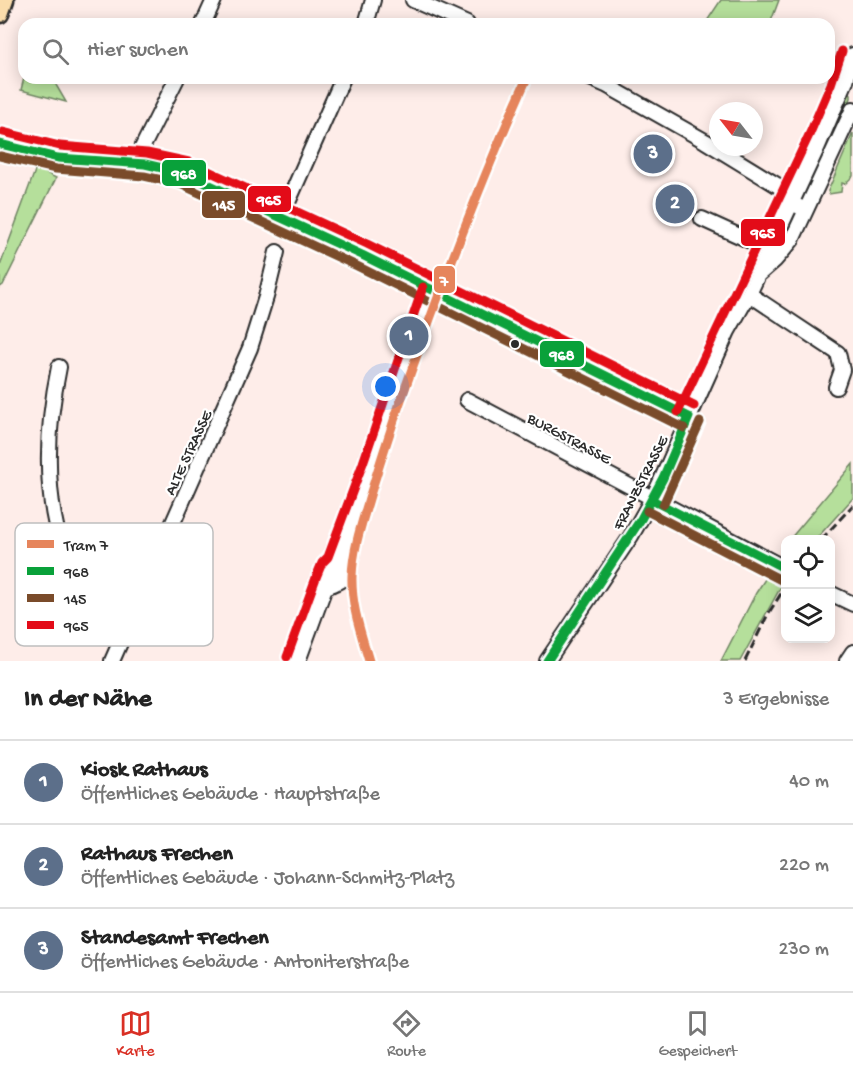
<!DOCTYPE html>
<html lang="de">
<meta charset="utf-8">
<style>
:root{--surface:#fff;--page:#f6f6f6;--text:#222;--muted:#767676;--line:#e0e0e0;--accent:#d93025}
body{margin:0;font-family:"Gochi Hand",sans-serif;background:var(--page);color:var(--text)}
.controls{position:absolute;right:18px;bottom:18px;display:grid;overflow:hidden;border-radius:12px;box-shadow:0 3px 15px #0003}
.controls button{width:54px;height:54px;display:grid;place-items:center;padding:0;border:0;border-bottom:2px solid var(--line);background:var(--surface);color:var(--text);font:30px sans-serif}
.compass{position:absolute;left:709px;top:102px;width:54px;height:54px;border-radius:50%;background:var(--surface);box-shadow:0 3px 15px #0003;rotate:301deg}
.you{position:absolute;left:386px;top:387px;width:21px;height:21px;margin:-15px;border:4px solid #fff;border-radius:50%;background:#1a73e8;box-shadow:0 0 0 9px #1a73e833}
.badge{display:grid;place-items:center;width:39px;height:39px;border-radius:50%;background:var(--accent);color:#fff;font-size:20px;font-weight:700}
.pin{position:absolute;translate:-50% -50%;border:3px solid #fff;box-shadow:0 2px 6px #0006}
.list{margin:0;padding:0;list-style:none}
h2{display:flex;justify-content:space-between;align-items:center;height:78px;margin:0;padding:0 24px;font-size:26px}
h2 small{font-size:20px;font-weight:400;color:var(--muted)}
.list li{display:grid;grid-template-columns:39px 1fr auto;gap:18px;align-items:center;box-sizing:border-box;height:84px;padding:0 24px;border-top:2px solid var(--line)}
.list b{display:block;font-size:22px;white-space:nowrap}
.list p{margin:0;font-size:20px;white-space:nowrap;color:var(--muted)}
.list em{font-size:20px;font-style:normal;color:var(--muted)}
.icon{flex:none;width:33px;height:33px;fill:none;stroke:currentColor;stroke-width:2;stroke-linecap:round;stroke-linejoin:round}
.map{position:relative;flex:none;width:853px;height:661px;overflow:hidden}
.search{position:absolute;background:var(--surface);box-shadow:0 3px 15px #0003;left:18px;right:18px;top:18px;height:66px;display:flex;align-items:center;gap:15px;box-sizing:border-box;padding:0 21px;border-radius:18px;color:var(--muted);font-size:22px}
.sheet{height:330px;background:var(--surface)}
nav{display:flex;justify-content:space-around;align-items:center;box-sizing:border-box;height:84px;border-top:2px solid var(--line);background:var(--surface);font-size:16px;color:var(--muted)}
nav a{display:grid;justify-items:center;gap:3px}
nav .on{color:var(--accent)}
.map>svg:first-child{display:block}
.green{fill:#b5df9b;stroke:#708563;stroke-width:1.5}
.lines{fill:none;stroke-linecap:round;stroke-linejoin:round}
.minor-casing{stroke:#2b2b2b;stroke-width:18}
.major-casing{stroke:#2b2b2b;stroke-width:21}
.minor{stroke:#fff;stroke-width:14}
.major{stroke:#fbddab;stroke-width:16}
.rail{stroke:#2b2b2b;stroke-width:3;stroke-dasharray:9 4.5;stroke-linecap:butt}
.bus-1-casing{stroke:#fff;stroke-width:14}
.bus-2-casing{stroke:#fff;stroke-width:14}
.bus-3-casing{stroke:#fff;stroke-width:14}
.bus-1{stroke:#09a13a;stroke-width:9}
.bus-2{stroke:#7a4b2a;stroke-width:9}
.bus-3{stroke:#e30b18;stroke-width:9}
.tram-1-casing{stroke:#fff;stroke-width:14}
.tram-1{stroke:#e6855c;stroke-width:9}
.bus-dot{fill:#2b2b2b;stroke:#fff;stroke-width:2}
.labels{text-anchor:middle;stroke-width:4.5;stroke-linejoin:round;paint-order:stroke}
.street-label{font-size:16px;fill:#2b2b2b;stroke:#fff}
.key{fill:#fff;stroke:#bfbfbf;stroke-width:1.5}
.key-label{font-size:16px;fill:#2b2b2b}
.line-badge{stroke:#fff;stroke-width:2}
.badge-label{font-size:16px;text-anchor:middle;font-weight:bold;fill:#fff}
</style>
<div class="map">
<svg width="853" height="661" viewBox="0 0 853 661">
<rect width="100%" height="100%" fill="#feede9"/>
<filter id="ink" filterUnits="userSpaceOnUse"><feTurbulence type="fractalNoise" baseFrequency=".0167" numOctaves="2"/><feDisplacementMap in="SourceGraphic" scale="12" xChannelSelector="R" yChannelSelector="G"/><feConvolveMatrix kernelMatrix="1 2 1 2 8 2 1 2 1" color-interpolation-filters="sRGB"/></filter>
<g filter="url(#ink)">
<path class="green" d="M721 0H779L770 24H705Z
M24 78H52L66 102 21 90Z
M848 92 851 94V98L810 192 802 199 801 197Z
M853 133V176L845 184 842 183 841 192 829 194 828 191Z
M36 168 56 178 3 285 0 287V266Z
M853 464V498L816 539H790Z
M769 573 784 581 740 661H721L756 593Z"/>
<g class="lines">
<defs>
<path id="minor" d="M413 0 467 24
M203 24 214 0
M366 24 373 0
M590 78 606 85 705 141 785 190 791 203 806 210
M0 144C26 150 51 158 78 160 113 163 151 161 184 173L362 255 689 417
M142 148 177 78
M281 218 343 78
M702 219 768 249
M759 274 775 260 792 240 853 109
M749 294 838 353 842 370 836 387
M59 367C48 420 44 473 56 526 59 541 62 557 70 570 81 589 113 606 132 617
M467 400 786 569
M326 587C335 583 345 580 348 571L346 566 338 564
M830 593 853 604
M112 661 250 348 266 297 277 252
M298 661 328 579 332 570 338 564 374 467 434 291
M547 661 631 536 655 494 728 331 749 294 818 146 846 81 853 55
M847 661 853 652"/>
<path id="major" d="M0 14 5 0"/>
</defs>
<use href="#minor" class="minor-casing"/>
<use href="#major" class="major-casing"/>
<use href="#minor" class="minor"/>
<use href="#major" class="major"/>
<path class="rail" d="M821 540 853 505
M745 661 768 614 786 586"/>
<defs>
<path id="bus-1" d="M0 144 58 158 145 164 184 173 362 255 689 417
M652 500 786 569
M547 661 641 519 663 478 689 417"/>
<path id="bus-2" d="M0 156 56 169 144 176 180 184 357 266 684 428
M663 505 700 422
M647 511 781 580"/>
<path id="bus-3" d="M3 132 60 146 147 153 189 162 367 244 694 406
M678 412 810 133 831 84 842 51
M287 657 317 575 322 563 328 557 363 463 423 287"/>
</defs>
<use href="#bus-1" class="bus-1-casing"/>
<use href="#bus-2" class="bus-2-casing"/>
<use href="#bus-3" class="bus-3-casing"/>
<use href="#bus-1" class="bus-1"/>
<use href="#bus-2" class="bus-2"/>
<use href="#bus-3" class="bus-3"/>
<defs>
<path id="tram-1" d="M369 661C361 633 351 606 352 576 353 547 363 520 371 492 381 460 391 428 402 397 440 289 480 182 527 78"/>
</defs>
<use href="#tram-1" class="tram-1-casing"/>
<use href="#tram-1" class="tram-1"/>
</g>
</g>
<circle class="bus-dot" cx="515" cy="344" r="5"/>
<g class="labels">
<g class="street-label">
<text transform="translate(570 437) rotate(28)" y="6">BURGSTRASSE</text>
<text transform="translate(187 452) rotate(-65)" y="6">ALTE STRASSE</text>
<text transform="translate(639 482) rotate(-63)" y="6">FRANZSTRASSE</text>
</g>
</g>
<rect x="15" y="523" width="198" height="123" rx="9" class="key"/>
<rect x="27" y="540" width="27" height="8" fill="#e6855c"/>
<rect x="27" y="567" width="27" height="8" fill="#09a13a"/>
<rect x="27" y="594" width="27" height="8" fill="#7a4b2a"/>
<rect x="27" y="621" width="27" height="8" fill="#e30b18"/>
<g class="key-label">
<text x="64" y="550">Tram 7</text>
<text x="64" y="577">968</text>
<text x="64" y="604">145</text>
<text x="64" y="631">965</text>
</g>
<g class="line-badge">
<rect x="161" y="159" width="46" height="28" rx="6" fill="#09a13a"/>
<rect x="247" y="185" width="45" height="28" rx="6" fill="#e30b18"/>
<rect x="201" y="190" width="45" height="29" rx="6" fill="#7a4b2a"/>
<rect x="740" y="218" width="46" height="29" rx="6" fill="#e30b18"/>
<rect x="433" y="265" width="23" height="29" rx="6" fill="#e6855c"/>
<rect x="539" y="340" width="46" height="28" rx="6" fill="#09a13a"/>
</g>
<g class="badge-label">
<text x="184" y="179">968</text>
<text x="269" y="205">965</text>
<text x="224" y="210">145</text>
<text x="763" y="238">965</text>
<text x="444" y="286">7</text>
<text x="562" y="360">968</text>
</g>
</svg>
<div class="controls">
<button><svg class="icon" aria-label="locate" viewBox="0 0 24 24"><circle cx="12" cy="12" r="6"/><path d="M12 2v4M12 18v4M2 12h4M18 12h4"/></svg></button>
<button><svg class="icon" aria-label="layers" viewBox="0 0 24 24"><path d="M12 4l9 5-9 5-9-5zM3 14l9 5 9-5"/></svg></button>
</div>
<svg class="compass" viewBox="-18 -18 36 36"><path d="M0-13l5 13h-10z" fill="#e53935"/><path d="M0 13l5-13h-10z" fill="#767676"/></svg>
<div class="you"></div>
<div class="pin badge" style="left:409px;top:336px;background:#5c6f8a">1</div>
<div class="pin badge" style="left:675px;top:204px;background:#5c6f8a">2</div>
<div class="pin badge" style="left:653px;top:154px;background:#5c6f8a">3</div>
<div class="search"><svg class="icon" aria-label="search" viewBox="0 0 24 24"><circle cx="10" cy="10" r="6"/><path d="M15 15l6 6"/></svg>Hier suchen</div>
</div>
<section class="sheet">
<h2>In der Nähe<small>3 Ergebnisse</small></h2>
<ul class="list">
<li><span class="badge" style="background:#5c6f8a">1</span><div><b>Kiosk Rathaus</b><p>Öffentliches Gebäude · Hauptstraße</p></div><em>40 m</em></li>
<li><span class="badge" style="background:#5c6f8a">2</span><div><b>Rathaus Frechen</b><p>Öffentliches Gebäude · Johann-Schmitz-Platz</p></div><em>220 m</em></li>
<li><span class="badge" style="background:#5c6f8a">3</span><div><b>Standesamt Frechen</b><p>Öffentliches Gebäude · Antoniterstraße</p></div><em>230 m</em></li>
</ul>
</section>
<nav>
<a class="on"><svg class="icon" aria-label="map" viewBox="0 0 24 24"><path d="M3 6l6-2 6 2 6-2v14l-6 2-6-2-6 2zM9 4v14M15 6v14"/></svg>Karte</a>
<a><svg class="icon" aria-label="directions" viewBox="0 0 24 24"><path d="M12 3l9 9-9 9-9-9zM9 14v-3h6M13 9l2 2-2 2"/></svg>Route</a>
<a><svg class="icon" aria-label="saved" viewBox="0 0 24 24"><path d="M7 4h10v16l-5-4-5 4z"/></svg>Gespeichert</a>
</nav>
